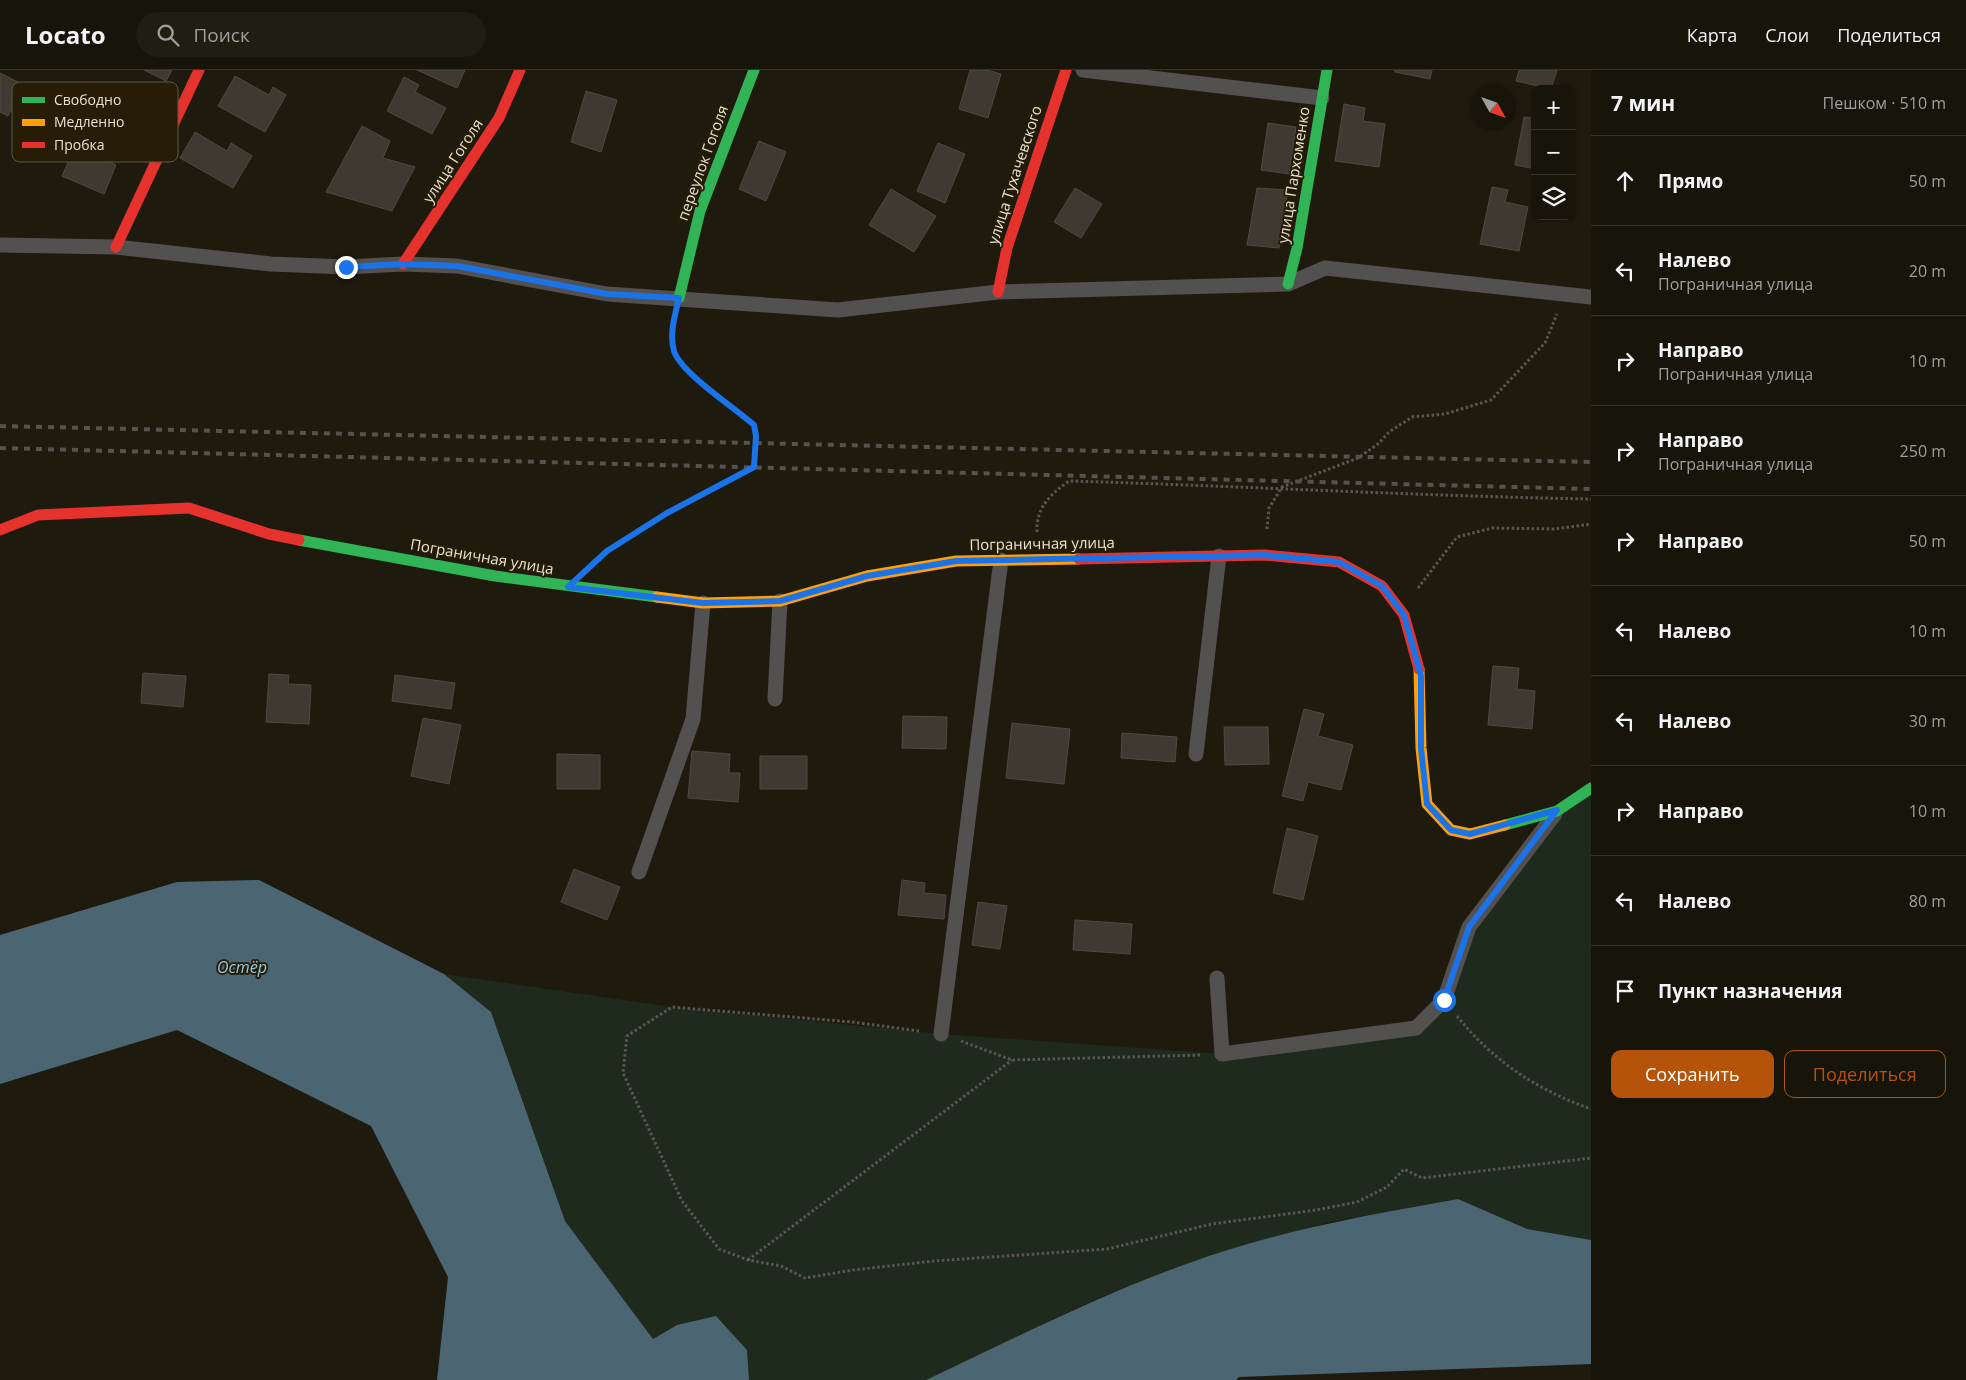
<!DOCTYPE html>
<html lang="ru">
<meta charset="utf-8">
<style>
:root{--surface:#17140a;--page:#201d13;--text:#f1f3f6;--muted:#9e9e9c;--line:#36332b;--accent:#b45309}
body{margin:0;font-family:"Open Sans",sans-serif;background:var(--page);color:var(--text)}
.controls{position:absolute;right:15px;top:15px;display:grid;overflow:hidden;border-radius:10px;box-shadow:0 1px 4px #0004}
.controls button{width:45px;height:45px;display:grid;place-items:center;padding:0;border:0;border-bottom:1px solid var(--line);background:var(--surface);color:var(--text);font:25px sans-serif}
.compass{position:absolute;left:1471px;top:15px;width:45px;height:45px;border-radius:50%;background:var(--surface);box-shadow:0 1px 4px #0004;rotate:130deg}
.stop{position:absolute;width:15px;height:15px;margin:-11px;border:4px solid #1a73e8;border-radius:50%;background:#fff}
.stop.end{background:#1a73e8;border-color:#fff;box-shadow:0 1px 5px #0008}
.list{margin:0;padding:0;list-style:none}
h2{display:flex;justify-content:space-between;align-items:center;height:65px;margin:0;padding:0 20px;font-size:21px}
h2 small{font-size:16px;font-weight:400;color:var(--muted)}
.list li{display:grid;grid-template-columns:32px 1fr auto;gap:15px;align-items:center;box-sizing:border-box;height:90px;padding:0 20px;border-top:1px solid var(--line)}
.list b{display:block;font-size:19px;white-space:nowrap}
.list p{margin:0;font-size:16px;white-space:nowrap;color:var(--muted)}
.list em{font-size:16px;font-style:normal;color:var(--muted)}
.actions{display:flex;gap:10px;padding:15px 20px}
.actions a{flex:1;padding:11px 0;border:1px solid var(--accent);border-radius:10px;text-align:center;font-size:18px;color:var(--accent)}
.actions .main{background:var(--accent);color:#fff}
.icon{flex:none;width:28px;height:28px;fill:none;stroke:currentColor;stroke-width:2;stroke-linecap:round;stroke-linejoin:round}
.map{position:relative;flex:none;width:1591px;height:1310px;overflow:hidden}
header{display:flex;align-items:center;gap:30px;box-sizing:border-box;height:70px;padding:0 25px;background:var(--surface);border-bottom:1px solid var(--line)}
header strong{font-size:24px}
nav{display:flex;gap:28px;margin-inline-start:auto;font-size:18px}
.search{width:350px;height:45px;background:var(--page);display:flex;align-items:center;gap:12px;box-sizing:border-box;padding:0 18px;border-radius:28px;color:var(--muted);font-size:19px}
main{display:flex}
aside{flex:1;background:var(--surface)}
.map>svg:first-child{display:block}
.green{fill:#1d2a1c}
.water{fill:#4c6572}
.building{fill:#403931;stroke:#504941}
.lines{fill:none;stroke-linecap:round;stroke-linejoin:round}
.path{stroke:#595654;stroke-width:3;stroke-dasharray:2.5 2.5;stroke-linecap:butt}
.lane{stroke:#535050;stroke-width:15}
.fast{stroke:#30b455;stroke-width:11}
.slow{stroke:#ff9f0a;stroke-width:11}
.jam{stroke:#e5322d;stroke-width:11}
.rail{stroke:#56524d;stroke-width:4;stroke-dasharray:6 6;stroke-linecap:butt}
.route{stroke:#1a73e8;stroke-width:6}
.labels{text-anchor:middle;stroke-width:4;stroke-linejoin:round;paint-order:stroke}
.street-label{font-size:15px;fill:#e7e1d3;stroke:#271d06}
.water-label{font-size:16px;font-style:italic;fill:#92c8e6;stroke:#271d06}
.key{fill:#271d06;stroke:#615844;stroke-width:1}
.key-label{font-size:14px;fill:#e7e1d3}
</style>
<header>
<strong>Locato</strong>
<div class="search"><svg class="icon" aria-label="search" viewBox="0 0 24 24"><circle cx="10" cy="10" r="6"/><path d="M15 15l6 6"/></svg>Поиск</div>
<nav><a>Карта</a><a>Слои</a><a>Поделиться</a></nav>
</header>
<main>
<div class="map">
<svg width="1591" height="1310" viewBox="0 0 1591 1310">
<rect width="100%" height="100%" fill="#1f1a0e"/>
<path class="green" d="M1591 718V1170L1527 1159 1458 1129 1325 1153 1098 1228 926 1310H749L747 1280 677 1255 653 1269 565 1151 491 942 444 904 672 937 941 964 1222 984 1416 958 1444 929 1469 857 1557 741Z"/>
<path class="water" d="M259 810 444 904 491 942 565 1151 653 1269 677 1255 716 1246 747 1280 749 1310H437L448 1207 371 1056 177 960 0 1014V865L177 812Z
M1458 1129 1527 1159 1591 1170V1294L1239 1307 1236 1310H926C1013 1269 1099 1225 1189 1193 1276 1161 1368 1145 1458 1129Z"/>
<path class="building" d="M144 0H172L166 11Z
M417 0H465L457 18Z
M970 0H987L1001 4 988 48 959 39Z
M1395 0H1432L1430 9 1395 2Z
M1519 0H1557L1551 19 1516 11Z
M0 3 24 15 8 46 0 42Z
M235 6 269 25 273 17 286 25 265 62 218 36Z
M404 7 419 15 415 22 446 38 432 64 387 41Z
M586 21 617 30 601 82 571 72Z
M1344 34 1365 38 1363 51 1385 54 1379 97 1335 91Z
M1524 47 1535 48V99L1515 95Z
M1268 53 1296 57 1289 104 1261 100Z
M362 56 390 71 383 88 415 97 392 141 326 122Z
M195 62 227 81 231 73 252 86 233 118 180 88Z
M759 71 786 82 766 131 739 119Z
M938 73 965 84 945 133 917 121Z
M75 77 116 95 104 124 62 106Z
M1492 117 1508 120 1505 132 1528 137 1519 181 1480 174Z
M1075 118 1102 134 1081 168 1054 152Z
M1257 118 1288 120 1279 178 1247 175Z
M891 119 936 146 914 182 869 155Z
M1493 596 1519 598 1517 619 1535 621 1532 659 1488 655Z
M143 603 186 606 183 637 141 633Z
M269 604 289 605 288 614 311 615 309 654 266 652Z
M395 605 455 613 451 639 392 631Z
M1304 639 1324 644 1318 666 1353 675 1341 720 1308 712 1303 731 1282 726Z
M903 646 947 647 946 679 902 678Z
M423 648 461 655 449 714 411 706Z
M1012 653 1070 659 1064 714 1006 708Z
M1224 657H1268L1269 694 1225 695Z
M1122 663 1177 667 1175 692 1121 688Z
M692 681 730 684 729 703H740L738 732 688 728Z
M557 684 600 685V719H557Z
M760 686H807V719H760Z
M1287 758 1318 766 1303 830 1273 823Z
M574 799 620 817 607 850 561 832Z
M902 810 925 813 924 823 946 825 944 849 898 845Z
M978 832 1007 836 1000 879 972 875Z
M1075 850 1132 854 1130 884 1073 880Z"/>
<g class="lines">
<path class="path" d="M1267 459 1269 438 1282 417 1358 388 1378 374 1389 362 1412 347 1445 344 1491 330 1545 273 1557 244
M1037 462C1036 437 1050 425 1069 411 1243 416 1417 426 1591 429
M596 491 607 481 667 443 754 397 757 365 754 355 684 299 674 282 672 254
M1418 518 1457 467 1492 458 1555 459 1591 454
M1457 946C1493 991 1537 1020 1591 1039
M919 961 852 952 672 937 627 966 623 1003 682 1131 719 1179 748 1190 781 1196 805 1208 853 1200 934 1191 1107 1179 1212 1154 1316 1140 1357 1132 1387 1117 1404 1099 1422 1108 1591 1088
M961 971 1012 990 1202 985
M748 1190 1012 990"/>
<path class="lane" d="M1083 0 1322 28
M0 175 116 177 271 194 346 197 403 194 457 196 607 224 838 240 998 222 1288 214 1325 198 1591 227
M775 629 780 531
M1196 684 1219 486
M639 802 693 649 703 533
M1217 908 1222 984 1416 958 1444 930 1469 857 1555 744
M941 964 1001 490"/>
<path class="fast" d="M1288 214 1297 178 1327 0
M679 228 700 141 754 0
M299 470 495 506 657 527
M1505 755 1557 741 1591 718"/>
<path class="slow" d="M657 527 703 533 780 531 867 506 956 491 1079 489
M1419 599 1421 678 1427 734 1451 760 1470 764 1505 755"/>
<path class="jam" d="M116 177 199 0
M403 194 499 48 520 0
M998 222 1007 178 1066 0
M0 460 38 445 189 438 269 464 299 470
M1079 489 1265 485 1339 492 1382 516 1404 545 1419 599"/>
<path class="rail" d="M0 356 1591 392
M0 378 1591 419"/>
</g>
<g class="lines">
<path class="route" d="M346 197 403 194 457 196 607 224 679 228C675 245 669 264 674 281 681 303 735 338 754 355L756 366 754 397 667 443 607 481 568 517 703 533 780 531 867 506 956 491 1265 485 1339 492 1382 516 1404 545 1421 606V678L1427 734 1451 760 1470 764 1557 740 1469 857 1444 930"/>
</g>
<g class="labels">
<g class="street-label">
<text transform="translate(453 91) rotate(-57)" y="5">улица Гоголя</text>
<text transform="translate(703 93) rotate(-70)" y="5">переулок Гоголя</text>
<text transform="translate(1015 105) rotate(-72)" y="5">улица Тухачевского</text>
<text transform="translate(1294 105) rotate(-81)" y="5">улица Пархоменко</text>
<text transform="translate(1042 474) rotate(-1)" y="5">Пограничная улица</text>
<text transform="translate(482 487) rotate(10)" y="5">Пограничная улица</text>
</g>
<g class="water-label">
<text x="242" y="903">Остёр</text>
</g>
</g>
<rect x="12" y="12" width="166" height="80" rx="8" class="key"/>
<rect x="22" y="27" width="23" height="6" fill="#30b455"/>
<rect x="22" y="49" width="23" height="7" fill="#ff9f0a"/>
<rect x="22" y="72" width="23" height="6" fill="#e5322d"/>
<g class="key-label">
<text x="54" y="35">Свободно</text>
<text x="54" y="57">Медленно</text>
<text x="54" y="80">Пробка</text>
</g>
</svg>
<div class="controls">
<button>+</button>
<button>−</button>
<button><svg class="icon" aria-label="layers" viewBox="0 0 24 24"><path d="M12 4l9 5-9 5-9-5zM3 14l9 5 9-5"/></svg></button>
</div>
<svg class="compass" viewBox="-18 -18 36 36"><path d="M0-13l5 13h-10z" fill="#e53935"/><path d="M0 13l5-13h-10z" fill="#9e9e9c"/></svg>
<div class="stop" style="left:1444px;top:930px"></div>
<div class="stop end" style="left:346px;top:197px"></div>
</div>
<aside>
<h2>7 мин<small>Пешком · 510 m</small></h2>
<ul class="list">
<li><svg class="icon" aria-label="ahead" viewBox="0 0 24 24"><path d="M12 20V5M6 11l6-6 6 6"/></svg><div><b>Прямо</b></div><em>50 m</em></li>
<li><svg class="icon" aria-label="left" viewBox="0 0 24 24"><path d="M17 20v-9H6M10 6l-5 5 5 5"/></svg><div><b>Налево</b><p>Пограничная улица</p></div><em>20 m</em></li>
<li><svg class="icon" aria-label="right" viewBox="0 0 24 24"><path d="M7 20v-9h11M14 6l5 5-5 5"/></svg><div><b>Направо</b><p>Пограничная улица</p></div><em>10 m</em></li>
<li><svg class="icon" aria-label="right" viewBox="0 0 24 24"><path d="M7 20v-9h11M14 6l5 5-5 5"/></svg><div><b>Направо</b><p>Пограничная улица</p></div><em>250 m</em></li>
<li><svg class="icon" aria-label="right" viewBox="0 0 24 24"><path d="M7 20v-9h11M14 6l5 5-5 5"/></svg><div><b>Направо</b></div><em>50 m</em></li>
<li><svg class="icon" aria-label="left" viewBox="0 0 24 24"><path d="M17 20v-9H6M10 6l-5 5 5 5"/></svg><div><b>Налево</b></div><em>10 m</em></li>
<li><svg class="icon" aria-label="left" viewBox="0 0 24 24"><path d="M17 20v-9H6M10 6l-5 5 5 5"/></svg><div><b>Налево</b></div><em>30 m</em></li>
<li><svg class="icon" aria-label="right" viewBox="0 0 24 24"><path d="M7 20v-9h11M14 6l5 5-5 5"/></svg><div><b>Направо</b></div><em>10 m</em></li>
<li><svg class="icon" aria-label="left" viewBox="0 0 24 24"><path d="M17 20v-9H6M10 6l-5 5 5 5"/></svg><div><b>Налево</b></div><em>80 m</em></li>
<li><svg class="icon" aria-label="arrive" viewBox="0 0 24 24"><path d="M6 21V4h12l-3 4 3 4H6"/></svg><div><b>Пункт назначения</b></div></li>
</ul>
<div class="actions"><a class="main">Сохранить</a><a>Поделиться</a></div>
</aside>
</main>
